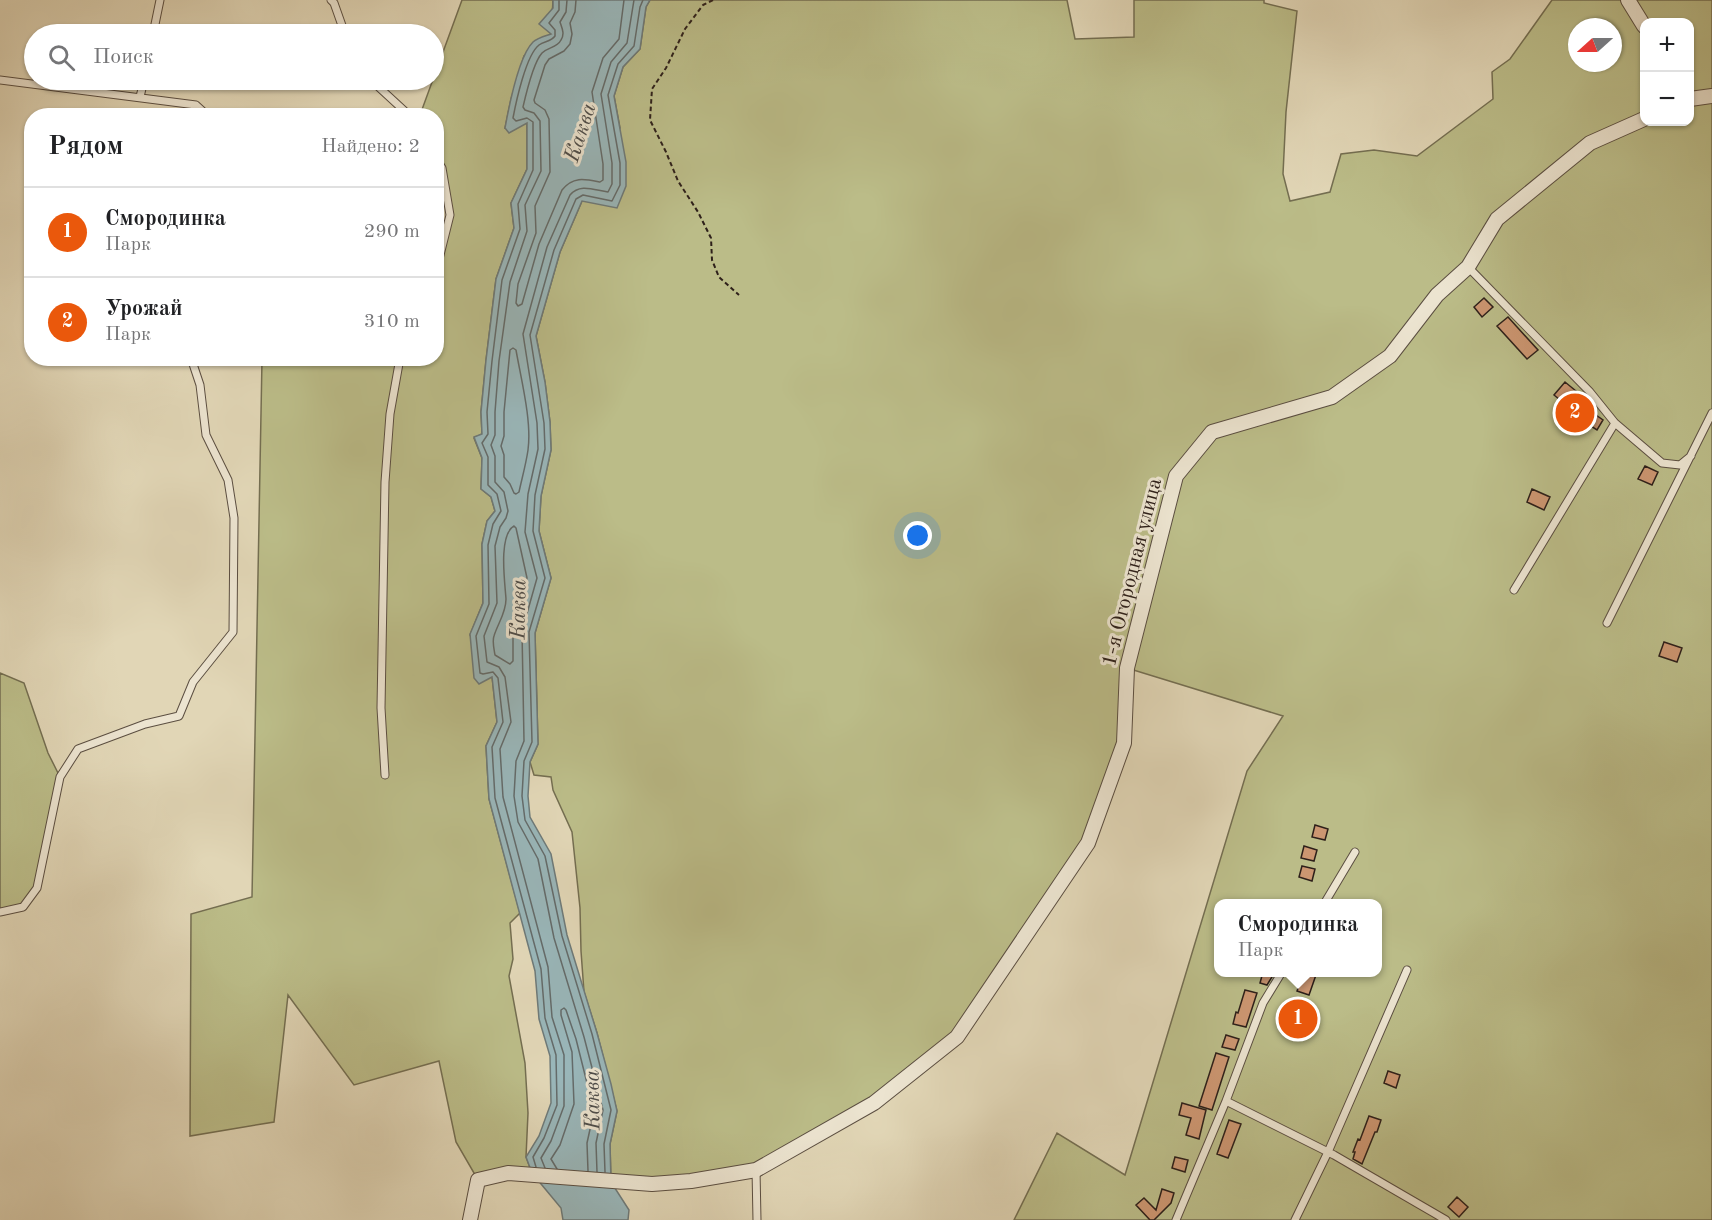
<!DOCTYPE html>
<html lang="ru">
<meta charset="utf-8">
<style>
:root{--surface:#fff;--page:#f2f2f2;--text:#202124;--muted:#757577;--line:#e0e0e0;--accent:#ea580c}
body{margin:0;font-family:"Old Standard TT",serif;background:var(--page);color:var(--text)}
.controls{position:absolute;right:18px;top:18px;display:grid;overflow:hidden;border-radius:12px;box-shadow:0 2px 4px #0004}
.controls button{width:54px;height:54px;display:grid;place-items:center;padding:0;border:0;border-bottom:2px solid var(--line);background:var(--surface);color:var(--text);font:30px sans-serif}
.compass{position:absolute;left:1568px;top:18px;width:54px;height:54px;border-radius:50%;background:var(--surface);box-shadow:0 2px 4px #0004;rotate:249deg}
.you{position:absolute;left:918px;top:536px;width:21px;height:21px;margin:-15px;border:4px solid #fff;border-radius:50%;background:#1a73e8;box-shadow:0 0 0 9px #1a73e833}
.badge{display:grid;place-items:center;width:39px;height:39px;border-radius:50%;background:var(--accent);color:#fff;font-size:20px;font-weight:700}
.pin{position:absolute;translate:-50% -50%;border:3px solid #fff;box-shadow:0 2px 6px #0006}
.popup{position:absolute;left:1214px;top:899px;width:168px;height:78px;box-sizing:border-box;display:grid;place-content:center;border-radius:12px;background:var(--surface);filter:drop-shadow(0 2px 4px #0005);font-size:20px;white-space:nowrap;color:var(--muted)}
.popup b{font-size:22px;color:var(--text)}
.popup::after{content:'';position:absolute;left:50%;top:100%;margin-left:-12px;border:12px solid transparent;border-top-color:var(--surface)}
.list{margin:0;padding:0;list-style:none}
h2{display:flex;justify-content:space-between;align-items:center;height:78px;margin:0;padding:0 24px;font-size:26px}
h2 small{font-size:20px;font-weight:400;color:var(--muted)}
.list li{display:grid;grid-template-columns:39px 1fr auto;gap:18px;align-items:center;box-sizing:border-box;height:90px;padding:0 24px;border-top:2px solid var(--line)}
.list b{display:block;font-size:22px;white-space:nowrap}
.list p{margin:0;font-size:20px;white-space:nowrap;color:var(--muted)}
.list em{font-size:20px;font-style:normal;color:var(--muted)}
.icon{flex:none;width:33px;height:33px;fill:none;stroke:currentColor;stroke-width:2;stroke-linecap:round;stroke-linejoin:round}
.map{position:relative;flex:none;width:1712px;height:1220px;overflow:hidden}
.search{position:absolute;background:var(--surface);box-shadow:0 2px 4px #0004;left:24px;top:24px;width:420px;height:66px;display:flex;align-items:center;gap:15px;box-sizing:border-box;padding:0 21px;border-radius:33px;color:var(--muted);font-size:22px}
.panel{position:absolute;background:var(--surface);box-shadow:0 2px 4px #0004;left:24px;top:108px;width:420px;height:258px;border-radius:24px}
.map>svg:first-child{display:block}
.green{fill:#bbbc88;stroke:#746e51;stroke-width:1.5;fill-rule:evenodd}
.water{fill:#99b6b9;stroke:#6e7a79;stroke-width:1.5}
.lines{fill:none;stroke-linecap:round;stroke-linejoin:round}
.shore{stroke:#646b6a;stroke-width:1.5}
.building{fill:#cc9671;stroke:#2e201a;stroke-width:1.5}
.service-casing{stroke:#5b4e41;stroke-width:9}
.minor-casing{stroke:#5b4e41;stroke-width:16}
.path{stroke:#2e201a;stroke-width:2;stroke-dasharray:4.5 3;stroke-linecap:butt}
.service{stroke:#ece4d0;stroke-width:7}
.minor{stroke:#ece4d0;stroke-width:14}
.labels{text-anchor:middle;stroke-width:6;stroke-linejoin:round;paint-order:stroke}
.street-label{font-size:21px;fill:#2e201a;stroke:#ece4d0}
.water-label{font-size:22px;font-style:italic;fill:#4e4d4a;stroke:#ece4d0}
</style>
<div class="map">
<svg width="1712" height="1220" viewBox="0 0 1712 1220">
<rect width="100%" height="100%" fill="#e1d6b6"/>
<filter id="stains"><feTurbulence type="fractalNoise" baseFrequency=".00333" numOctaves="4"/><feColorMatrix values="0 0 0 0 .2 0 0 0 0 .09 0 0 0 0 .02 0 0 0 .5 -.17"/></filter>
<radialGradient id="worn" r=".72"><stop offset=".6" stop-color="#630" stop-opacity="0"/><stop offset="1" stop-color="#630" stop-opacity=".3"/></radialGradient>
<path class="green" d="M462 0H553L551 34 524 56 511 99 505 128 527 123V169L511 203 514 228 496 279 486 360 481 412 482 434 474 438 482 458 481 489 491 497 495 511 487 521 482 544 483 603 470 635 492 676 497 722 486 746 489 799 520 913 510 923 513 959 509 976 525 1063 528 1113 526 1157 532 1173 478 1180 456 1142 439 1061 354 1085 288 995 274 1122 190 1136 191 914 252 897 262 360 275 358H436L437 271 450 215 437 158 436 116 420 115Z
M650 0H1067L1075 39 1134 37V0H1264V3L1297 11 1286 112 1283 174 1290 201 1330 192 1341 154 1374 150 1417 156 1493 99 1492 72 1510 59 1552 0H1626L1644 29V122H1690V22H1644L1628 0H1712V1220H1014L1057 1133 1125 1175 1247 771 1283 716 1127 668 1124 743 1088 843 957 1037 874 1103 756 1170 611 1182 610 1144 617 1111 597 1033 584 992 581 951 580 908 572 832 553 790 551 777 534 775 530 762 538 744 535 633 551 578 539 531 541 496 551 450 550 422 545 382 536 336 560 252 582 201 620 128 614 96 623 67 640 49 646 7ZM1577 27H1613V63H1577ZM1218 904H1378V972H1218Z
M0 673 24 683 48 753 60 777 37 888 23 907 0 912Z"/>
<path class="water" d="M553 0H650L646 7 640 49 623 67 614 96 626 162V186L617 208 582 201 560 252 536 336 545 382 550 422 551 450 541 496 539 531 551 578 535 633 538 744 530 762 528 796 530 817 551 854 567 935 597 1033 611 1084 617 1111 610 1144 611 1182 629 1210 628 1220H563L561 1208 532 1173 526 1157 539 1136 551 1103 550 1056 539 1019 535 971 489 799 486 746 497 722 492 677 479 684 474 678 470 634 483 603 482 544 487 521 495 511 491 497 481 489 482 458 474 437 482 434 481 412 486 360 496 279 514 228 511 203 527 169V123L509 133 505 128C509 106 518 57 533 42 537 38 545 36 551 34L539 24 553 8Z"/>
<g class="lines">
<path class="shore" d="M576 0 575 12 570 23 572 34 570 44 564 51 549 59 545 65 534 100 535 103 545 110 549 119 550 172 535 206 536 233 518 284 516 303 518 306 522 304 539 244 562 190C573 176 585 179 600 182L603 180V164L592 92 603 58 619 39 624 0
M513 348 516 350C521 379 532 421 528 450 526 464 522 478 519 492L516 494 514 493 510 484 504 477V455L501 446 504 436V412L510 350Z
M514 526 516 528 527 578 513 630V661L510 664 495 655C494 649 492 641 494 636 498 623 506 613 506 599 505 583 498 535 514 526Z
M536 1167 533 1157 544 1138 557 1105 556 1055 545 1018 541 969 495 798 492 747 503 722 498 678 493 672 483 674 480 673 476 636 489 604 488 545 493 524 501 511 497 494 488 485V457L482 443 488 434 487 412 492 361 502 280 520 229 518 204 533 170V122L527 118 516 121 513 118C516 102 526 55 539 45 544 41 551 42 555 36V30L549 23 559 10V0
M545 1168 541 1158 551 1141 564 1106V1055L552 1017 548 967 503 797 500 749 511 722 505 677 499 667 487 662 484 636 497 603 495 546 500 527 506 518 508 511 504 492 495 482V456L491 445 495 435V412L499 361 510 282 527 231 525 205 541 171 540 121 534 113 525 110 523 107C526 94 533 63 542 53 548 47 557 48 561 40 565 34 562 28 560 22L566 12 567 0
M557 1169 551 1159 560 1145 574 1104 572 1052 561 1015V1010L564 1008 566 1010 576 1039 594 1111 587 1143 588 1171
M597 1172 596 1143 603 1110 584 1037 554 938 538 859 518 822 514 796 516 761 524 741 522 631 537 578 525 532 528 494 538 449 537 423 523 334 547 247 570 195C580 183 594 190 608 192L612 184V163L601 94 611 62 627 43 634 0
M605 1172 604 1144 611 1110 592 1034 562 936 545 856 525 820 522 796 524 761 532 742 529 632 545 578 533 531 535 495 545 449 544 423 530 335 554 250 576 199 583 195 612 201 620 185V163L608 95 618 64 634 46 640 7 643 0"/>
</g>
<path class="building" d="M1484 298 1493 307 1482 317 1474 307Z
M1508 317 1538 350 1527 359 1497 326Z
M1565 382 1576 391 1565 404 1554 395Z
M1593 413 1603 420 1597 430 1586 423Z
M1645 466 1658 472 1652 485 1638 479Z
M1532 489 1550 497 1544 510 1527 502Z
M1664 642 1682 648 1677 662 1659 656Z
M1315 825 1328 829 1325 840 1312 837Z
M1304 846 1317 850 1314 861 1301 858Z
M1302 866 1315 869 1312 881 1299 877Z
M1263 972H1275L1267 985 1260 983Z
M1304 972H1317L1309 995 1297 991Z
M1245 990 1257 993 1246 1027 1233 1024 1236 1012 1238 1013Z
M1226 1035 1239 1039 1235 1050 1222 1047Z
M1216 1053 1229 1057 1212 1110 1199 1106Z
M1388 1071 1400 1075 1396 1088 1384 1083Z
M1182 1103 1206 1110 1199 1139 1186 1135 1191 1118 1179 1115Z
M1369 1116 1381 1120 1377 1132H1375L1362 1164 1353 1159 1355 1152H1353L1358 1139 1360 1140Z
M1229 1120 1241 1124 1228 1158 1217 1154Z
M1175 1157 1188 1160 1185 1172 1172 1168Z
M1162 1189 1174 1193 1171 1203 1154 1220H1150L1136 1205 1144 1198 1156 1210Z
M1457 1197 1468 1207 1459 1217 1448 1207Z"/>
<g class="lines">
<defs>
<path id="service" d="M331 0 334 3 345 34
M153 34 160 0
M0 80 196 105 208 116
M371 80 410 116
M140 97 144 80
M436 158 442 168 450 215 436 271
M1468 267 1590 392 1615 423 1662 463 1680 465 1691 456
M1514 590 1615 423
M1607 623 1712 413
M385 775 381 708 385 482 390 414 400 358
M1324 904 1355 852
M0 912 23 907 37 888 60 777 78 749 145 724 179 716 193 682 233 632 234 518 228 480 206 435 200 385 191 358
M1226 1101 1263 1003 1282 972
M756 1170 757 1220
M1176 1220 1226 1101 1334 1155 1446 1220
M1295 1220 1328 1152 1407 970"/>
<path id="minor" d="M1628 0 1644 26
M1690 99 1712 96
M470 1220 478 1180 508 1173 652 1184 691 1181 756 1170 874 1103 957 1037 1088 843 1124 743 1127 668 1176 476 1212 432 1332 397 1390 356 1437 295 1468 267 1497 219 1590 143 1644 119"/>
</defs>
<use href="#service" class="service-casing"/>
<use href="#minor" class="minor-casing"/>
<path class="path" d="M713 0 703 5 685 29 666 68 652 89 650 120 666 152 678 181 698 212 711 238 712 260 719 277 739 295"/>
<use href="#service" class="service"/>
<use href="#minor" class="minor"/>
</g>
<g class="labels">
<g class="street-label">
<text transform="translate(1131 572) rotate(-76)" y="7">1-я Огородная улица</text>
</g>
<g class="water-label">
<text transform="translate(579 132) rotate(-72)" y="8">Каква</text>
<text transform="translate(517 609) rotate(-89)" y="8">Каква</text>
<text transform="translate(591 1100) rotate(-91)" y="8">Каква</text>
</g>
</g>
<rect width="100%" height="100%" filter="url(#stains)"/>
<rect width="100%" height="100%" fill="url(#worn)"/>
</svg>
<div class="controls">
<button>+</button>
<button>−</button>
</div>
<svg class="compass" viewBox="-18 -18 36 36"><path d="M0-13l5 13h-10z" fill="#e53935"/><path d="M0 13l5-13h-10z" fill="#757577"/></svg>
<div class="you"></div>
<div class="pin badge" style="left:1298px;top:1019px">1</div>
<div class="popup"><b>Смородинка</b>Парк</div>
<div class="pin badge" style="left:1575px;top:413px">2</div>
<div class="search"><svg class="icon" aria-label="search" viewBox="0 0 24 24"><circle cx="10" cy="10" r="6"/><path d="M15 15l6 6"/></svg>Поиск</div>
<section class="panel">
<h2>Рядом<small>Найдено: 2</small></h2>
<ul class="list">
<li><span class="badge">1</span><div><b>Смородинка</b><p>Парк</p></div><em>290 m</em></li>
<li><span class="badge">2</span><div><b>Урожай</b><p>Парк</p></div><em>310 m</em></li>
</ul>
</section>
</div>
